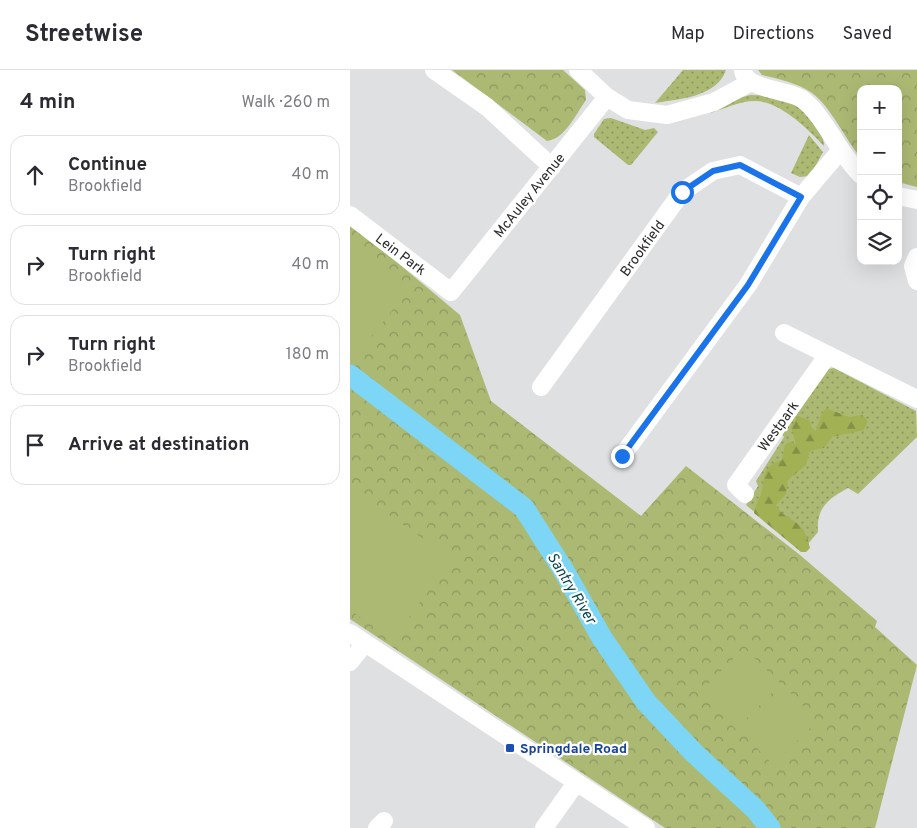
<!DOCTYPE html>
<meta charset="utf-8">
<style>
:root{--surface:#fff;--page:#f2f2f3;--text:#2b2b33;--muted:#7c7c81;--line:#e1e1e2}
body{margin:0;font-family:Overpass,sans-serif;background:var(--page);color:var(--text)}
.controls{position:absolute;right:15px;top:15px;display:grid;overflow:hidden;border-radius:10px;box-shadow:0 5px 20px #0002}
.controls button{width:45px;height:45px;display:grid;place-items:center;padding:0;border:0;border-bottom:1px solid var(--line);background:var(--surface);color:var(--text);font:25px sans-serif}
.stop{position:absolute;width:15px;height:15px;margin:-11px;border:4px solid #1a73e8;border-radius:50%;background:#fff}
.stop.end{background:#1a73e8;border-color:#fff;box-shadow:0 1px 5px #0008}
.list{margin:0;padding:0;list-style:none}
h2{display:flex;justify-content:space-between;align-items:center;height:65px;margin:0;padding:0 20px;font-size:21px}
h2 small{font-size:16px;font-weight:400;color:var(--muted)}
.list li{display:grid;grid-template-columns:32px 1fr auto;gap:15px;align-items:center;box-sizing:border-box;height:80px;margin:0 10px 10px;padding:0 10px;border:1px solid var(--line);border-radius:15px}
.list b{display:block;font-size:19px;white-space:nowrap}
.list p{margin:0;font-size:16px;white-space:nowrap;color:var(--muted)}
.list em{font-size:16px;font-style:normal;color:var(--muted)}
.icon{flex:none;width:28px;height:28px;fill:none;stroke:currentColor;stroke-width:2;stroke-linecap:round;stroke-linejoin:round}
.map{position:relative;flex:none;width:567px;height:758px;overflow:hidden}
header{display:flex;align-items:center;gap:30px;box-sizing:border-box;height:70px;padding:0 25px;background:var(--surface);border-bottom:1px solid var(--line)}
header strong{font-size:24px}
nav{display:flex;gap:28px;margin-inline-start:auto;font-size:18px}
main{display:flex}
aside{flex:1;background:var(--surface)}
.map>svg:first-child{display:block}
.grass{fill:url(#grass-dots)}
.forest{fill:url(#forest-firs)}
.park{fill:url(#park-crowns)}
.pitch{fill:#acb973}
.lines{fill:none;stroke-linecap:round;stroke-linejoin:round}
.river{stroke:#7ed6f6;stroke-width:21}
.minor{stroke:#fff;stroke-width:18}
.route{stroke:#1a73e8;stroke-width:6}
.transit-dot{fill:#1a4fb4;stroke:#fff;stroke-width:2}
.labels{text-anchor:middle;stroke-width:4.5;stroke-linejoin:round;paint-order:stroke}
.street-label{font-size:14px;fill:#2a2a2b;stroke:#fff}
.transit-label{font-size:14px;font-weight:bold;fill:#164399;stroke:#fff;text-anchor:start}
.water-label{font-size:15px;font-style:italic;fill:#073f4f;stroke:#fff}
</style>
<header>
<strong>Streetwise</strong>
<nav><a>Map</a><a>Directions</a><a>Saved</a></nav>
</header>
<main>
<aside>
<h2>4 min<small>Walk · 260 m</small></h2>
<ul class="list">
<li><svg class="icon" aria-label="ahead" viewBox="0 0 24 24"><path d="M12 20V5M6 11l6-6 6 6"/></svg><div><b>Continue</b><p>Brookfield</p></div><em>40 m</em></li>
<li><svg class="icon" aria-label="right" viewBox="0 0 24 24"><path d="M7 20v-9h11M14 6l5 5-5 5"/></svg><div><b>Turn right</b><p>Brookfield</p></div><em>40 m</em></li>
<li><svg class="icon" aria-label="right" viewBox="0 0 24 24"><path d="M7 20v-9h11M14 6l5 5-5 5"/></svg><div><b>Turn right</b><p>Brookfield</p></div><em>180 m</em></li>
<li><svg class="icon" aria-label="arrive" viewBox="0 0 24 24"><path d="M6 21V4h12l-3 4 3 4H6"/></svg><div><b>Arrive at destination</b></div></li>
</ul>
</aside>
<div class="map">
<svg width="567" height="758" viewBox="0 0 567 758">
<defs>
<pattern id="grass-dots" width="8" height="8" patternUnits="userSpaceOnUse" patternTransform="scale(1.25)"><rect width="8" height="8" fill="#acb973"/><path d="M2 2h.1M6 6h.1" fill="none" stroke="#8c975f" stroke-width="1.8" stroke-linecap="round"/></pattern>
<pattern id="forest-firs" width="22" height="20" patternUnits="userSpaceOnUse" patternTransform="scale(1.25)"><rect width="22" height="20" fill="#a2b154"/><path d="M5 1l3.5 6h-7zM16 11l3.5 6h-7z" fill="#849046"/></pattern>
<pattern id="park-crowns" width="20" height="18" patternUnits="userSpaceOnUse" patternTransform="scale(1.25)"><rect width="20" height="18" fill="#acb973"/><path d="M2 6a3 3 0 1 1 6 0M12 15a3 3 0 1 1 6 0" fill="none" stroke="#8c975f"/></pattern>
</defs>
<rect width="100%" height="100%" fill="#dfe0e2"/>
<path class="grass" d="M333 0H376C367 27 329 29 305 33Z
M400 25C426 25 450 30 465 55 470 62 474 67 474 76 458 59 429 30 404 31 390 31 374 39 360 43L385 29Z
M261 48 295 60 304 58 308 62 281 95H278L244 67V64L254 49Z
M459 65 473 82 460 106 450 107 441 103Z
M484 298 566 341 567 367 508 424 498 418C478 429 466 438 468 462L452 481 396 435 408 416 406 411 434 367 431 363 478 299Z"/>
<path class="forest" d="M476 338 499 347 512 345 518 351 514 360 482 367 474 378 460 381 456 395 438 410 436 424 426 435C433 448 441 447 450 456 456 461 458 471 460 478L456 482H451L404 443C405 436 409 430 411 424 415 408 412 395 432 390L435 375 440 372 446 374 441 357 448 346 459 350 462 358 466 361 471 345Z"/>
<path class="park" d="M102 0H213L235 20 236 30C226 44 215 69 197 71Z
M408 0H567V117L548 112V19H511V88C494 68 482 38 462 23 448 13 428 9 412 5Z
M0 153 110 245 141 331 291 446 336 396 450 485 527 551 525 557 567 595 525 758H315L0 549Z"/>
<path class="pitch" d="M0 171 60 218 2 291 0 289Z
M0 418 101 488 43 570 0 540Z
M394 578 431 614 386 659 349 623Z
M435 617 467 651 423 695 392 662Z"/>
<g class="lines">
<path class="river" d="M0 305 174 438 214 501 252 568 296 632 344 683 406 740 420 758"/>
<path class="minor" d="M84 0 137 37 202 97
M228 0 257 27 278 40 317 45 364 32 401 12
M393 0C395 20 437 19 452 29 474 45 488 83 511 105
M548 126 567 130
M0 145 101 222 257 27
M567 187 563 196 567 211
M434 263 567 329
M191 317 332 122 363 101 390 95 451 127
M272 386 398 215 451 127 490 81
M395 424 386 415 477 286
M0 563 296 758
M0 592 15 573
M27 758 34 751
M194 758 226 713"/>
</g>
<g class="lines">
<path class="route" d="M272 386 398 215 451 127 390 95 363 101 332 122"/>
</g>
<rect class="transit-dot" x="155" y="673" width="10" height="10" rx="2.5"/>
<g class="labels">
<g class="street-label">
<text transform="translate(179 125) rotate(-51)" y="5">McAuley Avenue</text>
<text transform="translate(292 178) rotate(-54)" y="5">Brookfield</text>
<text transform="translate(51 184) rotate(37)" y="5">Lein Park</text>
<text transform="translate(428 356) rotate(-54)" y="5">Westpark</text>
</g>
<g class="transit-label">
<text x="170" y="683">Springdale Road</text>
</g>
<g class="water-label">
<text transform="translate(222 518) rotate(59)" y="5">Santry River</text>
</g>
</g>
</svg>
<div class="controls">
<button>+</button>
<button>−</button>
<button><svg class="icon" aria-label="locate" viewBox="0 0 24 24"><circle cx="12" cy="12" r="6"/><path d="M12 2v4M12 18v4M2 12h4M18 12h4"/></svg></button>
<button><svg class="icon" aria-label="layers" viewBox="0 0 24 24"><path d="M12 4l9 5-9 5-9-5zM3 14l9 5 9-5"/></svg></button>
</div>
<div class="stop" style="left:332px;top:122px"></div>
<div class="stop end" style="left:272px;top:386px"></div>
</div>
</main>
